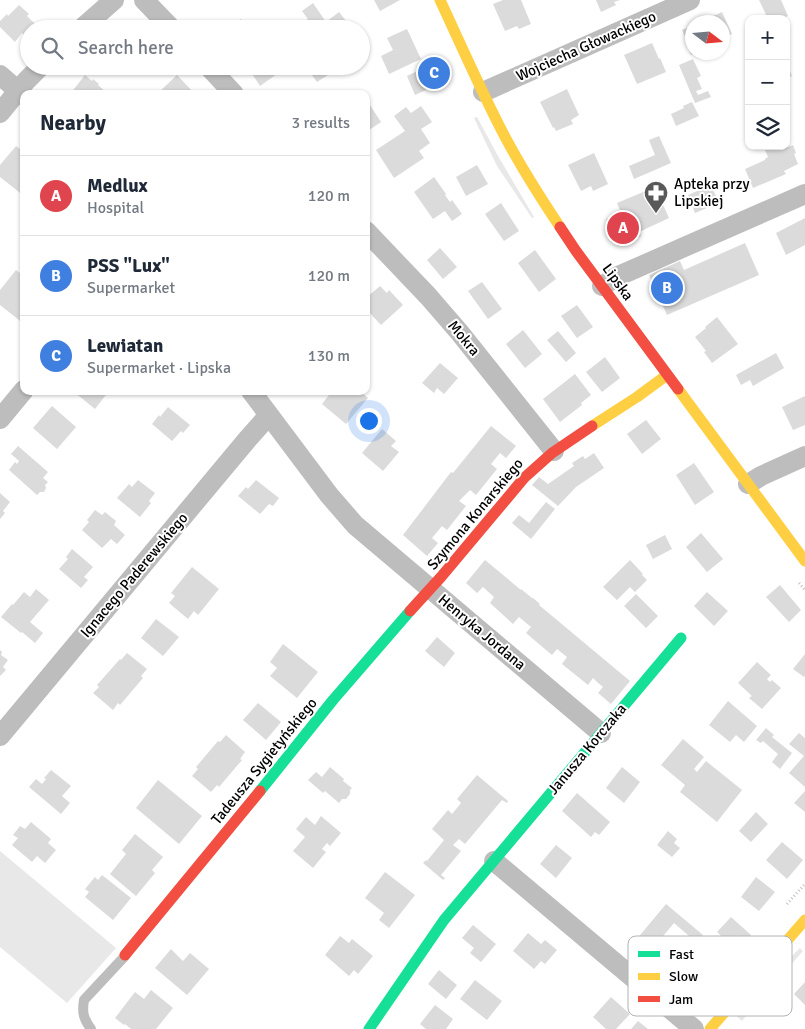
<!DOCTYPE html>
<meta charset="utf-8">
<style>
:root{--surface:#fff;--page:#f2f2f3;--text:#1f2937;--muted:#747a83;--line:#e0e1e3;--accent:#db2777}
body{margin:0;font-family:Signika,sans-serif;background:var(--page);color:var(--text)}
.controls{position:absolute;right:15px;top:15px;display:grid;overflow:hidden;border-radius:10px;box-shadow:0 1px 4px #0004}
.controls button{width:45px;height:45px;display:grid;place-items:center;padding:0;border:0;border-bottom:1px solid var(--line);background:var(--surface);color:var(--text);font:25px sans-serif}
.compass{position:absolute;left:685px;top:15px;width:45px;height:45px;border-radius:50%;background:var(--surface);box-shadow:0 1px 4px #0004;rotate:106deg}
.you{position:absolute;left:368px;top:420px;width:18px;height:18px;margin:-12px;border:4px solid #fff;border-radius:50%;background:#1a73e8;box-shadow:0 0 0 8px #1a73e833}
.badge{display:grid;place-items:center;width:32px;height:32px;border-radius:50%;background:var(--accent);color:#fff;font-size:16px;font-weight:700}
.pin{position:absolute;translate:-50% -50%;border:2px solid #fff;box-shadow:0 1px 5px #0006}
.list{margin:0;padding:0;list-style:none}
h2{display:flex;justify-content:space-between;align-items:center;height:65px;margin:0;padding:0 20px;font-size:21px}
h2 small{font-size:16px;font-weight:400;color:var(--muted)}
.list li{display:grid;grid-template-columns:32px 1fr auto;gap:15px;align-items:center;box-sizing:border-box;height:80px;padding:0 20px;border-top:1px solid var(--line)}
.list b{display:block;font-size:19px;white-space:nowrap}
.list p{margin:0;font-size:16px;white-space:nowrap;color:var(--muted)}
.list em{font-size:16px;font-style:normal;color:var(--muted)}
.icon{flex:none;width:28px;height:28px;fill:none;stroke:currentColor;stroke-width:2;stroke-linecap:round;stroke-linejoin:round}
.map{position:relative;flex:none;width:805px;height:1029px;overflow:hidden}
.search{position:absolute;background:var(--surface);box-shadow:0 1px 4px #0004;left:20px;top:20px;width:350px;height:55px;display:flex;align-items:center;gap:12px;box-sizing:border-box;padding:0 18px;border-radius:28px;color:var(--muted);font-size:19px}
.panel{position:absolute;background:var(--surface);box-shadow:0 1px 4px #0004;left:20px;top:90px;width:350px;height:305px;border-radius:10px}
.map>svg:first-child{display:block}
.green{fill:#e8e8e8}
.building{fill:#dbdbdb}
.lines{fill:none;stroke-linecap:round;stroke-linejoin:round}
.path{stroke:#c2c2c2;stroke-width:3;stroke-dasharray:1 2.5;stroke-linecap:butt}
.lane{stroke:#bdbdbd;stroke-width:10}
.street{stroke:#bdbdbd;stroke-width:20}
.fast{stroke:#16e098;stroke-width:11}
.slow{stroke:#ffcf43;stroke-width:11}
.jam{stroke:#f24e42;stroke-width:11}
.labels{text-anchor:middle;stroke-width:4;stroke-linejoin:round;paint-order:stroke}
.street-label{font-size:15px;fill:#000;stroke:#fff}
.poi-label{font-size:15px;fill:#000;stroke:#fff;text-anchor:start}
.key{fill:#fff;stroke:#b2b2b2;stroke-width:1}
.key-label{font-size:14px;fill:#000}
</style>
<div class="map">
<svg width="805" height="1029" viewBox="0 0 805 1029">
<rect width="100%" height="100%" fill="#fff"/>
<path class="green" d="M477 117 498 156 534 217 532 218 497 166 474 118Z
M0 851 116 948 67 1003 0 947Z
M800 948 803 951 775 983 769 979Z
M763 986 768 990 742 1021 736 1016Z"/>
<path class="building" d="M374 0H400L380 11Z
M503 0H521L531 24 519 29 517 26 505 31 493 4Z
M596 0H620L614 2 616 5 601 12Z
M759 0H781L788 16 781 19H768Z
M313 3 326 22 339 12 350 26 346 29H299L298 26 308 19 302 11Z
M19 5 29 14 27 16 35 24 30 29H29V30L24 35 22 33 15 42 0 27V21L7 14 8 16Z
M722 12 732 34 722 38V22H699Z
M241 19 247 29H226Z
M222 24 225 29H214Z
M692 26V52H697L691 55 686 44 688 43 682 30Z
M407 29 421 59 389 74 381 56 393 50 387 38Z
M652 43 659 59 660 58 666 72 637 84 624 55Z
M693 59 701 76 697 78 702 89 696 91 698 95 708 91 711 97 695 103 679 65Z
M434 63 441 80 430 85 432 87 415 95 407 76Z
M130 66H142L136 72Z
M247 66H283L284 69 260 86Z
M316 66H342L317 82 309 71Z
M790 71 792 76 786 79V72Z
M85 75 92 81 93 79 99 84 98 85 108 94H70Z
M177 75 195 94H157Z
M567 89 579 115 571 120 573 124 556 131 554 127 553 128 540 102Z
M366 99 381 122 366 132Z
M692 102 699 116 676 126 671 114 684 108 683 106Z
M421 106 432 122 421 129 430 143 419 151 424 158 394 178 376 150 405 131 394 116 406 107 411 113Z
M659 136 671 163 634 179 629 166 655 155 649 140Z
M793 145 796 153 794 154 798 164 784 171 786 174 753 188 745 169 765 160V159L768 157 763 146 788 147Z
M16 146 24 152V196L0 177V165Z
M594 153 608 184 593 191 591 186 581 191 568 165Z
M477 165 488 184 466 196 456 177Z
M434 177 446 194 445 195 450 202 452 200 462 214 452 221 445 211 433 219 414 192Z
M711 185 719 203 695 213 688 195Z
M655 187 669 218 639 232 641 236 618 246 606 219 621 213 617 203Z
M501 203 519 231 504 241 485 214Z
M805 218V245L786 255 776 233Z
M745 243 759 275 667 315 649 275 680 261 684 270Z
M440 248 457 267 443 279 427 260Z
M535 250 556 279 539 292 518 263Z
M16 270 24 276V324L0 305V290Z
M482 282 502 309 488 319 468 291Z
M380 286 387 293 389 290 403 305 381 325 366 309V298Z
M577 305 593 327 577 338 561 316Z
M717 317 738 344 712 363 704 352 706 351 695 337 706 328 705 327Z
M523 330 542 354 525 368 506 344Z
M558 331 576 353 566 362 547 340Z
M776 353 784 368 753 386 750 380 741 385 736 375Z
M605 357 620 378 602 392 586 372Z
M440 363 458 378 444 394 437 388 434 393 422 383Z
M575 374 591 395 581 403 582 405 560 422 543 399Z
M75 391H109L95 409 74 392Z
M332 391H360L368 398 346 424 322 404Z
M805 396V425L793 430 782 407Z
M52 406 76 427 57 449 33 428Z
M168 407 190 425 183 433 181 431 172 441 152 424 159 415 160 417Z
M646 420 661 439 642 454 627 434Z
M491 426 516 446 506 458 500 453 491 464 497 469 476 495 470 490 459 501 466 506 447 530 442 526 432 538 438 543 427 556 403 535 451 472 453 473Z
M382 429 396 441 391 446 399 452 383 471 362 453Z
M18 446 48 472 43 478 48 482 45 485 46 488 44 492H40L37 495 9 470 15 462 17 464 19 461 11 454Z
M594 453 604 468 576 487 558 506 532 485 539 477 548 484 574 466 572 463 583 456 585 459Z
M694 463 714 492 695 505 676 475Z
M138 480 155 493 149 501 151 503 140 517 117 498 129 484 132 487Z
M256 480 279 498 273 506 269 504 260 514 238 496 246 487 248 489Z
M0 493 10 502 3 511 5 513 0 519Z
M546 502 555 509 531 539 512 523 519 515 529 523Z
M95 510 102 515 105 512 116 521 114 525 125 535 117 544 111 539 102 548 82 530 89 522 87 520Z
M701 533 723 559 707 572 686 547Z
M665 535 672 549 653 559 646 545Z
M72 549 93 567 84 577 88 580 81 588 59 569 68 559 66 557Z
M485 560 521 590V589L532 598H533L540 604 539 605 630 681 611 704 598 693 603 687 597 682 593 678 588 685 562 664 567 657 557 649 552 655 526 633 531 627 519 617 513 624 490 603 494 597 483 587 477 593 466 583Z
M630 560 643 574 642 575 647 580 635 592 630 587 617 600 603 587Z
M192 567 219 589 198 615 194 611 188 619 169 603 175 596 171 593Z
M780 585 801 610 789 622 766 597Z
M36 589 49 600 30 622 43 633 35 643 22 632 21 633 1 617 12 604 13 605 24 592 30 597Z
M707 592 728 611 714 626 694 606Z
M636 594 658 616 646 628 624 606Z
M156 619 179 637 163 656 141 638Z
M437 637 455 653 444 667 425 651Z
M283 644 318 672 297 698 270 676 277 668 270 662Z
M0 650 2 652 1 655 8 660 3 667 6 670 0 676Z
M127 653 147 669 141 676 143 678 120 705 118 703 113 710 93 693 99 687 97 685 120 659 121 660Z
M805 654V676L804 677 793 669Z
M757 662 771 675 767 679 770 682 772 680 781 688 762 709 749 698 752 696 738 683Z
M728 701 757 726 744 742 736 735 730 742 709 725Z
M258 703 281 722 266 740 243 720Z
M766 728 774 735 772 737 792 753 780 769 772 762 778 754 763 741 761 743 756 740Z
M799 733 805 738V787L789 773 804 756 789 744Z
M226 735 245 752 240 759 242 760 219 787 217 785 211 792 192 776 198 769 196 767 218 741 220 742Z
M683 739 704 757 694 769 697 772 706 761 742 790 717 822 680 792 685 785 661 765Z
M330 767 344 779 343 781 352 788 350 790V794L346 799H342L339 803 325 791 323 793 308 780 316 772 322 777Z
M622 767 640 782 624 803 606 788Z
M51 770 71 786 62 796 70 803 61 814 29 787 36 779 42 784 46 779 44 778Z
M477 775 508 801 507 803 502 800 465 844 459 839 453 845 461 851 441 875 445 878 443 880 423 863 426 860 427 861 444 840 432 829 448 810 452 814 461 803 457 799Z
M158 780 202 816 179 844 136 808Z
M805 791V812L794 803Z
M577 793 610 822 599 835 595 832 591 837 562 811Z
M756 812 768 824 751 842 739 831Z
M321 816 341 833 330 846 327 843 322 849 326 852 313 868 293 851 305 837 296 829 306 817 315 825Z
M31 822 51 839 48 843 56 850 45 863 37 856 32 862 12 845 18 838 13 835 20 826 25 829Z
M668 831 677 839 674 843 680 848 672 857 657 845Z
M135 834 163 857 152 870 155 873 136 896 110 874 126 854 122 850Z
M782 842 803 860 787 879 766 860Z
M556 845 572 858 556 878 540 864Z
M385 872 415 895 389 928 379 920 384 913 365 898Z
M102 875 131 898 113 920 85 897 89 892 85 889 95 877 98 880Z
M756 877 775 892 759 911 741 897Z
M666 904 703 935 696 942 674 923 650 952 636 940Z
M731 917 751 935 737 951 717 932Z
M473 925 496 944 481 962 470 953 474 948 462 938Z
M528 933 541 944 545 940 557 950 545 964 541 961 534 969 513 951Z
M340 936 349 943 352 939 373 956 358 974 354 970 349 976 325 955Z
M171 949 183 961 190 953 209 969 187 995 155 968Z
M439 970 457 985 446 999 428 984Z
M475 980 502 1001 487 1020 460 999Z
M805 982V1005L794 994Z
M151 990 173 1008 156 1029H131L125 1024 124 1025 115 1018 135 992 144 999Z
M611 997 630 1014 616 1029H606L593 1017Z
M435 1005 453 1019 446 1029H426L420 1024Z
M638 1021 648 1029H631Z"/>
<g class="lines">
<path class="path" d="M799 583 805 590
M787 904 805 884"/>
<path class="lane" d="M91 1029C83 1018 82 1012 84 1000L125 956"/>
<path class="street" d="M144 0 172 29
M81 29 114 0
M208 66 234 94
M0 75 24 96
M483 92 690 0
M0 113 26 81 41 66
M366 231 428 296 460 333 554 451
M602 286 616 277 805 194
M251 391 329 495 355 525 601 733
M0 419 24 390
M748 484 761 476 805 456
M0 736 246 441 269 415
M494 861 694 1029"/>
<path class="fast" d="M260 791 333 700 410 611
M369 1029 444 920 681 638"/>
<path class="slow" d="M440 0C461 45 481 91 504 135 521 167 540 197 560 227
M678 389 805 561
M592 426 637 397 667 375
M710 1029 805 920"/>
<path class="jam" d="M560 227 576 251 678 389
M410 611 441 577 524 478 552 453 592 426
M125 955 260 791"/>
</g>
<defs>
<symbol id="pharmacy-pin" viewBox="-11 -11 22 30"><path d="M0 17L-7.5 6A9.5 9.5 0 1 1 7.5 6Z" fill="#595959" stroke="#fff"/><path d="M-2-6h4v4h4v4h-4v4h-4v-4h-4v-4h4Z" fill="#fff"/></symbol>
</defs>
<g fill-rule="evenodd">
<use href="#pharmacy-pin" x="642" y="179" width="28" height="38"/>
</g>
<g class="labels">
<g class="street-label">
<text transform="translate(586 46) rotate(-24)" y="5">Wojciecha Głowackiego</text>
<text transform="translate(618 282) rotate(54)" y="5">Lipska</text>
<text transform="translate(464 338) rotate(50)" y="5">Mokra</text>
<text transform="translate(475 514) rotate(-50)" y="5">Szymona Konarskiego</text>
<text transform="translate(134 575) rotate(-50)" y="5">Ignacego Paderewskiego</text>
<text transform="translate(482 632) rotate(40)" y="5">Henryka Jordana</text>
<text transform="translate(587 749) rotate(-50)" y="5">Janusza Korczaka</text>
<text transform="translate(264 761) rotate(-51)" y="5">Tadeusza Sygietyńskiego</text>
</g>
<g class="poi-label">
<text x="674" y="189">Apteka przy<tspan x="674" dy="17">Lipskiej</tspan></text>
</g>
</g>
<rect x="628" y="936" width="164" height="80" rx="8" class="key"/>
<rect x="638" y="951" width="22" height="6" fill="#16e098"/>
<rect x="638" y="973" width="22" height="7" fill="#ffcf43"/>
<rect x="638" y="996" width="22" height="6" fill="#f24e42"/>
<g class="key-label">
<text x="669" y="959">Fast</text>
<text x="669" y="981">Slow</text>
<text x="669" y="1004">Jam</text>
</g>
</svg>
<div class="controls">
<button>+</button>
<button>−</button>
<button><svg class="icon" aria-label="layers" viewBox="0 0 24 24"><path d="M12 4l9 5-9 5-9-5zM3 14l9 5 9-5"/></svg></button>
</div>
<svg class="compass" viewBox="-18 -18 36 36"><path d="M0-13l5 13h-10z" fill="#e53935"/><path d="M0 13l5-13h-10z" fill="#747a83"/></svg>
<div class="you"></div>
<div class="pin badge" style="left:623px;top:228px;background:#e0444e">A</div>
<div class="pin badge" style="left:667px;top:288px;background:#3f7fe0">B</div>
<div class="pin badge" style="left:434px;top:73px;background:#3f7fe0">C</div>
<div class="search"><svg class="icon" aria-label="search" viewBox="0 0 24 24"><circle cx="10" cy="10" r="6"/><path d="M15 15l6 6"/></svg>Search here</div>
<section class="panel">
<h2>Nearby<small>3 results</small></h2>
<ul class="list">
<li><span class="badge" style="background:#e0444e">A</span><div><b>Medlux</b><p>Hospital</p></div><em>120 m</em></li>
<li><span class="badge" style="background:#3f7fe0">B</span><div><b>PSS &quot;Lux&quot;</b><p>Supermarket</p></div><em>120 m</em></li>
<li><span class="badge" style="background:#3f7fe0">C</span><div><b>Lewiatan</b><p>Supermarket · Lipska</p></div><em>130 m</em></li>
</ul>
</section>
</div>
